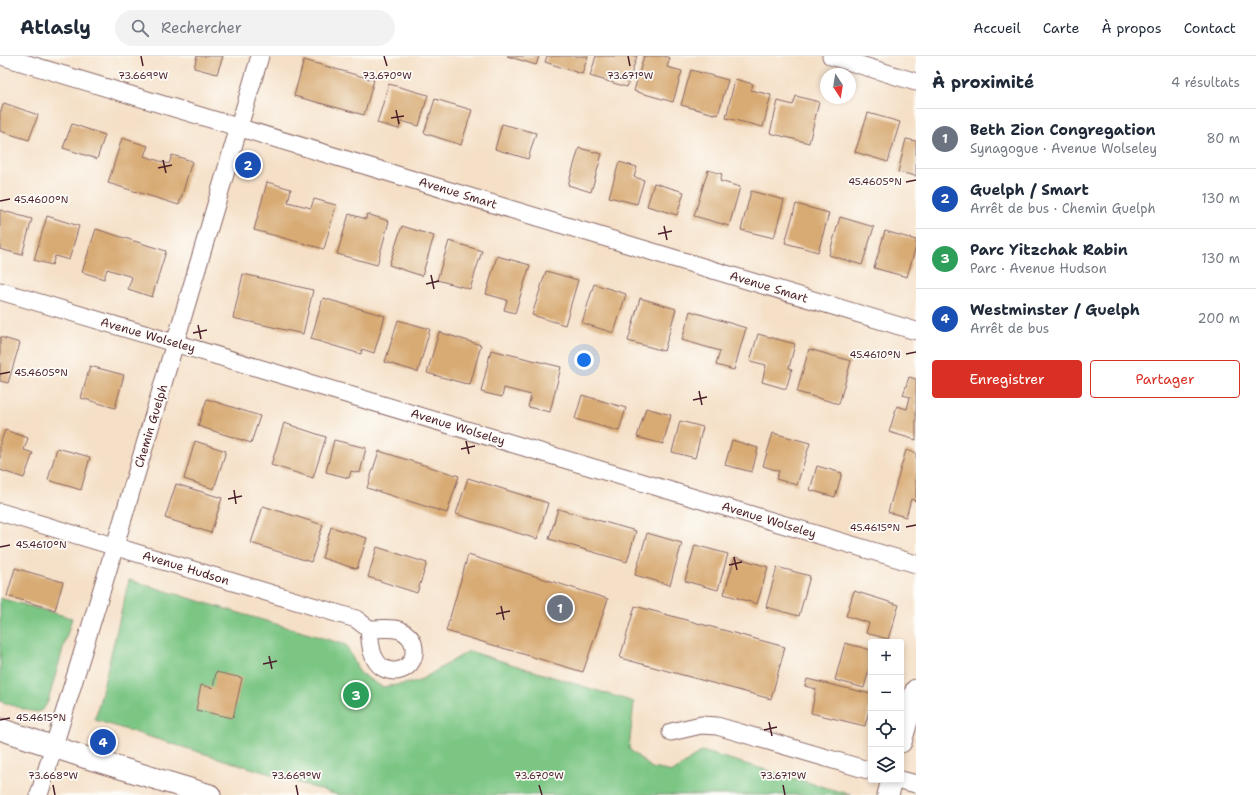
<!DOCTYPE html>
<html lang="fr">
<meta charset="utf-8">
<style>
:root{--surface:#fff;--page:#f2f2f3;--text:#1f2937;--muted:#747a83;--line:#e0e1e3;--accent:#d93025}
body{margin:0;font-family:"Shantell Sans",sans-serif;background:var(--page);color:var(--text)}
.controls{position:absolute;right:12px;bottom:12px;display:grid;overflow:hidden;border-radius:4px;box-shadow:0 2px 6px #0003}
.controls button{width:36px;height:36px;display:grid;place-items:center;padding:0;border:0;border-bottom:1px solid var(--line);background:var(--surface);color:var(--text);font:20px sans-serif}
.compass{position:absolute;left:820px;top:12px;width:36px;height:36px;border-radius:50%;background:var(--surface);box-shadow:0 2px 6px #0003;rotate:168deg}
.you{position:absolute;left:584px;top:304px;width:14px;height:14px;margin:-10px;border:3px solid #fff;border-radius:50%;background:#1a73e8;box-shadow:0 0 0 6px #1a73e833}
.badge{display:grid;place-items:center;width:26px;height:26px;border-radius:50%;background:var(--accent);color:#fff;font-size:13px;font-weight:700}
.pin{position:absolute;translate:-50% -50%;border:2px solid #fff;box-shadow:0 1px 4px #0006}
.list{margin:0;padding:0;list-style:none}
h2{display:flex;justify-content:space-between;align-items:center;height:52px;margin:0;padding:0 16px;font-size:17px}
h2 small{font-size:13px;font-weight:400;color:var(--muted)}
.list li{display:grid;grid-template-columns:26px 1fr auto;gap:12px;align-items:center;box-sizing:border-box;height:60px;padding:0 16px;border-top:1px solid var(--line)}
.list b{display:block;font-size:15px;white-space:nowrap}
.list p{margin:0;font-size:13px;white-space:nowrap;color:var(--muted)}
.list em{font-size:13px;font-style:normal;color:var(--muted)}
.actions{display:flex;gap:8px;padding:12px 16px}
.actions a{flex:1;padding:9px 0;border:1px solid var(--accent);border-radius:4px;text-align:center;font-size:14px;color:var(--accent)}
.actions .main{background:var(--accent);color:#fff}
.icon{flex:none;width:22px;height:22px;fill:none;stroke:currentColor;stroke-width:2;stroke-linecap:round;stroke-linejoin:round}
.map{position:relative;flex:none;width:916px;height:739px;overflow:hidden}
header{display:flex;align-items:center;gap:24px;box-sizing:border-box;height:56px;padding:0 20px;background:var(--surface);border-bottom:1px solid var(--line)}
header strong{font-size:19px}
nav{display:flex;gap:22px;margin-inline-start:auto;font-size:14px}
.search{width:280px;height:36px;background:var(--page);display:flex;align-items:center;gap:10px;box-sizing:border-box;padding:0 14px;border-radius:22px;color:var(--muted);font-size:15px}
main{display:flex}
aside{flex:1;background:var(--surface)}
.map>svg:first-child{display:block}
.green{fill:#7cc684;stroke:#637258}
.building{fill:#d8ab74}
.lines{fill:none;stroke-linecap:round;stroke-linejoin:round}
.minor-casing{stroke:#866362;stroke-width:19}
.tertiary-casing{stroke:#866362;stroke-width:23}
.minor{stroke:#fff;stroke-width:17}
.tertiary{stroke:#fff;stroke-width:21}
.ticks{fill:none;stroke:#4a1f2b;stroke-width:1.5}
.labels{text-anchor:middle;stroke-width:3.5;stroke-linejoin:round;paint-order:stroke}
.street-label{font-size:12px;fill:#4a1f2b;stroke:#fdfcf7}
.ticks-label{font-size:10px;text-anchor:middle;fill:#4a1f2b;stroke:#fdfcf7;stroke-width:3.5;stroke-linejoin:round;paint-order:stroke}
</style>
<header>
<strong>Atlasly</strong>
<div class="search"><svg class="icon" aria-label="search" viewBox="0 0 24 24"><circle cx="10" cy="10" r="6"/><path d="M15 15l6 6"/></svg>Rechercher</div>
<nav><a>Accueil</a><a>Carte</a><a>À propos</a><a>Contact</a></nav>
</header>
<main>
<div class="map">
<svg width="916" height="739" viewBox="0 0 916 739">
<rect width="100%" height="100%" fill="#fdfcf7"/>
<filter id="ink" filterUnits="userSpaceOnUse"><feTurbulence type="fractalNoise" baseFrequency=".025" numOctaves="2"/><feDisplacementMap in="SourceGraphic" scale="8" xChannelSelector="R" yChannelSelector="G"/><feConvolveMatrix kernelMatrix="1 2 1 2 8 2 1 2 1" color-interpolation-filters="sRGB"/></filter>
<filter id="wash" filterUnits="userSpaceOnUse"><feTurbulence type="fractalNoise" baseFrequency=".012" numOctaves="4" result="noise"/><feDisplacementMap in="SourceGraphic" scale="16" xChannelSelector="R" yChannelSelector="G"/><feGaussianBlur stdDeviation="0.9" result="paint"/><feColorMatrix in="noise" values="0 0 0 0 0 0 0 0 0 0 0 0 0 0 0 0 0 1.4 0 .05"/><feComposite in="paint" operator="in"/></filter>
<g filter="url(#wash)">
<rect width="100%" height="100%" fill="#f5e0c7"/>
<path class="green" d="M129 524 346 589 360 617 382 631 417 626 469 595 634 646 629 693 652 712 673 716 702 695 851 739H338L95 664Z
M0 542 72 562 48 645C46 650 43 655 37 656 30 656 8 648 0 645Z"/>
<g id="blocks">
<path class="building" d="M197 0H223L217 18 194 12Z
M507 0H539L536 9Z
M547 0H588L582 18 545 6Z
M596 0H637L627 31 590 20Z
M644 0H664L670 2 667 11 682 15 673 46 634 35Z
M304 4 374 24 364 59 294 40Z
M691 14 728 24 718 59 681 49Z
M735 23 753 28 751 34 771 39 763 71 726 62Z
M389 28 428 39 419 70 401 65 399 73 377 67Z
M796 40 819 46 809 87 770 77 778 45 793 49Z
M435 43 472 54 461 89 424 77Z
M4 47 38 59 29 84 0 75V57Z
M868 57 900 66 888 106 855 96Z
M72 68 105 79 97 103 63 92Z
M502 68 536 77 528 103 495 93Z
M122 82 148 90 144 100 169 108 172 99 192 105 179 149 108 127Z
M906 83 916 85V120L898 116Z
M579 92 602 98 591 136 568 129Z
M619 106 637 111 634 121 644 124 637 148 609 141Z
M708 114 722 118 720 125 740 131 729 170 694 160Z
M267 126 291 133 288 146 311 152 314 143 336 149 324 193 254 174Z
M654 127 684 136 677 159 647 150Z
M751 135 784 144 774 182 741 174Z
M796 148 829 157 818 196 785 187Z
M0 154 32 163 22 199 0 193Z
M349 158 366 163 367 158 389 165 377 209 337 198Z
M47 160 79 170 69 204 55 200 52 209 34 204Z
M840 161 874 171 862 209 829 199Z
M402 170 434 180 422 220 389 209Z
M96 173 166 195 152 241 128 233 132 221 107 213 104 223 82 216Z
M885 175 916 184V190L907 221 874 212Z
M449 185 482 195 470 233 437 224Z
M497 200 530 209 515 257 504 254 507 244 486 238Z
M546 215 578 224 565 269 532 259Z
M243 218 313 234 303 278 233 262Z
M594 228 626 238 614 277 582 267Z
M323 242 385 260 374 297 362 293 361 298 311 283Z
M640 242 676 253 664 295 628 285Z
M690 255 746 272 734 314 716 309 720 295 682 284Z
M398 264 430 273 418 316 385 306Z
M439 276 481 289 470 329 427 317Z
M758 278 795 288 789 312 792 313 786 333 762 326 766 309 750 305Z
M0 281 20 287 8 327 0 325Z
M809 293 851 305 839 348 797 336Z
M491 294 561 311 550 356 528 351 531 339 504 332 502 341 481 336Z
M90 310 124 319 115 352 81 342Z
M909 321 916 323V384L889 376 897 350 907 353 910 341 903 339Z
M582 339 626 352 619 375 575 363Z
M207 343 260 360 251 387 198 370Z
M646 352 671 359 663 388 637 381Z
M680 365 703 371 695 402 672 396Z
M284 367 326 381 313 422 271 409Z
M5 374 28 382 24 394 33 397 24 422 0 414V388Z
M773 377 810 387 797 429 776 423 779 415 763 410Z
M334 384 366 392 360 417 351 415 349 422 326 416Z
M732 384 758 392 752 416 725 409Z
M195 385 226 395 214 433 184 423Z
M57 392 90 401 81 434 48 424Z
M906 394 916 397V445L911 443 906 461 888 456Z
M379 395 459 420 447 457 367 432Z
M817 410 842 417 835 441 810 434Z
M468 422 548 447 537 483 456 458Z
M176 428 222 442 211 477 165 462Z
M263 450 323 469 311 506 251 487Z
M558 453 636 475 627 506 549 483Z
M331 471 367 482 357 513 322 502Z
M647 477 682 487 670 529 635 519Z
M695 489 728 498 718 534 685 525Z
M377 491 427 507 417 537 368 521Z
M468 499 608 543 583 616 446 575Z
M735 501 768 511 757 548 724 538Z
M777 511 810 520 799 560 766 551Z
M15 512 63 526 55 554 7 540Z
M854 535 899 549 888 583 866 577 869 567 846 560Z
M635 550 785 591 771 643 620 602Z
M845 587 871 594V606L864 632 835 624Z
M216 616 242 622 233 662 196 654 201 629 213 632Z
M807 623 871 638V647L865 670 811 657 816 633 805 630Z"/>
</g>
</g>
<g filter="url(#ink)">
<use href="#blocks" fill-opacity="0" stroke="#866362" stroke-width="1"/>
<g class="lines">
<defs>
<path id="minor" d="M1 0 916 275
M831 0 916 26
M0 235 916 508
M0 456 356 563 369 573C370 582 370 593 374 601 385 626 421 615 413 587 411 581 406 577 400 574 390 571 379 573 369 573
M671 676 701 669 717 670 871 715
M901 724 916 728
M39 739 109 510 260 0"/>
<path id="tertiary" d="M0 673 87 702 210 739
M901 686 916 634
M888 739 892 724"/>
</defs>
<use href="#minor" class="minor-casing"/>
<use href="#tertiary" class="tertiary-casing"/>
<use href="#minor" class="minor"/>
<use href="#tertiary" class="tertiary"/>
</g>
</g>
<path class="ticks" d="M141 0 143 10M384 0 387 10M628 0 630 10M396 54 399 68M391 62 404 60M163 104 166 117M158 112 172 109M906 126 916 124M0 145 10 143M664 170 667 184M658 178 672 175M431 219 434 233M426 228 439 225M198 269 201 283M193 277 207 274M906 298 916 296M0 318 10 316M699 335 702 349M693 344 707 341M466 385 469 398M461 393 475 390M234 434 236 448M228 443 242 440M906 471 916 469M0 491 10 489M734 501 737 514M729 509 742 506M501 550 504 564M496 558 510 555M269 600 272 613M263 608 277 605M0 664 10 662M769 666 772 680M764 674 777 671M53 729 55 739M296 729 298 739M539 729 542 739M783 729 785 739"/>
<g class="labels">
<g class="street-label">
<text transform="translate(458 137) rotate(17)" y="4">Avenue Smart</text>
<text transform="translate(769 231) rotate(17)" y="4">Avenue Smart</text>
<text transform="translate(148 279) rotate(16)" y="4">Avenue Wolseley</text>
<text transform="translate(151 370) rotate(-73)" y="4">Chemin Guelph</text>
<text transform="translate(458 371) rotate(17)" y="4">Avenue Wolseley</text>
<text transform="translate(769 464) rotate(17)" y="4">Avenue Wolseley</text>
<text transform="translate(186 512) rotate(17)" y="4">Avenue Hudson</text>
</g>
</g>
<g class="ticks-label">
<text x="143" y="23">73.669°W</text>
<text x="387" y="23">73.670°W</text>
<text x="630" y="23">73.671°W</text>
<text x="875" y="129">45.4605°N</text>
<text x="41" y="147">45.4600°N</text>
<text x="875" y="302">45.4610°N</text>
<text x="41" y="320">45.4605°N</text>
<text x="875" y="475">45.4615°N</text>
<text x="41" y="492">45.4610°N</text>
<text x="41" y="665">45.4615°N</text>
<text x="53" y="723">73.668°W</text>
<text x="296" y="723">73.669°W</text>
<text x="539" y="723">73.670°W</text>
<text x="783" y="723">73.671°W</text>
</g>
</svg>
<div class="controls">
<button>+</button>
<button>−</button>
<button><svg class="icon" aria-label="locate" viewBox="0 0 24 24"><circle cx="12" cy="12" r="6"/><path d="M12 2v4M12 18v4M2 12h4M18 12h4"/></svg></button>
<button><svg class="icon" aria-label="layers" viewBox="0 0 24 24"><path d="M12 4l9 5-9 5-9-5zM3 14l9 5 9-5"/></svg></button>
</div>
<svg class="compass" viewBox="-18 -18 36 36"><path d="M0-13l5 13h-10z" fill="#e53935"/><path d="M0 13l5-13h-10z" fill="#747a83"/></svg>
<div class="you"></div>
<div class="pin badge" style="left:560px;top:552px;background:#6b7280">1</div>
<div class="pin badge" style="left:248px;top:109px;background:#1a4fb4">2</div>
<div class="pin badge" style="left:356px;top:639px;background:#2e9e5b">3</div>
<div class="pin badge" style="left:103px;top:686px;background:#1a4fb4">4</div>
</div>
<aside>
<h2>À proximité<small>4 résultats</small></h2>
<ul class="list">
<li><span class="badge" style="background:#6b7280">1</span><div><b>Beth Zion Congregation</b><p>Synagogue · Avenue Wolseley</p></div><em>80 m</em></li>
<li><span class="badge" style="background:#1a4fb4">2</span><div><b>Guelph / Smart</b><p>Arrêt de bus · Chemin Guelph</p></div><em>130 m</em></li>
<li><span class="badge" style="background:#2e9e5b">3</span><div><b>Parc Yitzchak Rabin</b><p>Parc · Avenue Hudson</p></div><em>130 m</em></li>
<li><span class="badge" style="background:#1a4fb4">4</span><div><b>Westminster / Guelph</b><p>Arrêt de bus</p></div><em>200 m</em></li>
</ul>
<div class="actions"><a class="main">Enregistrer</a><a>Partager</a></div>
</aside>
</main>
